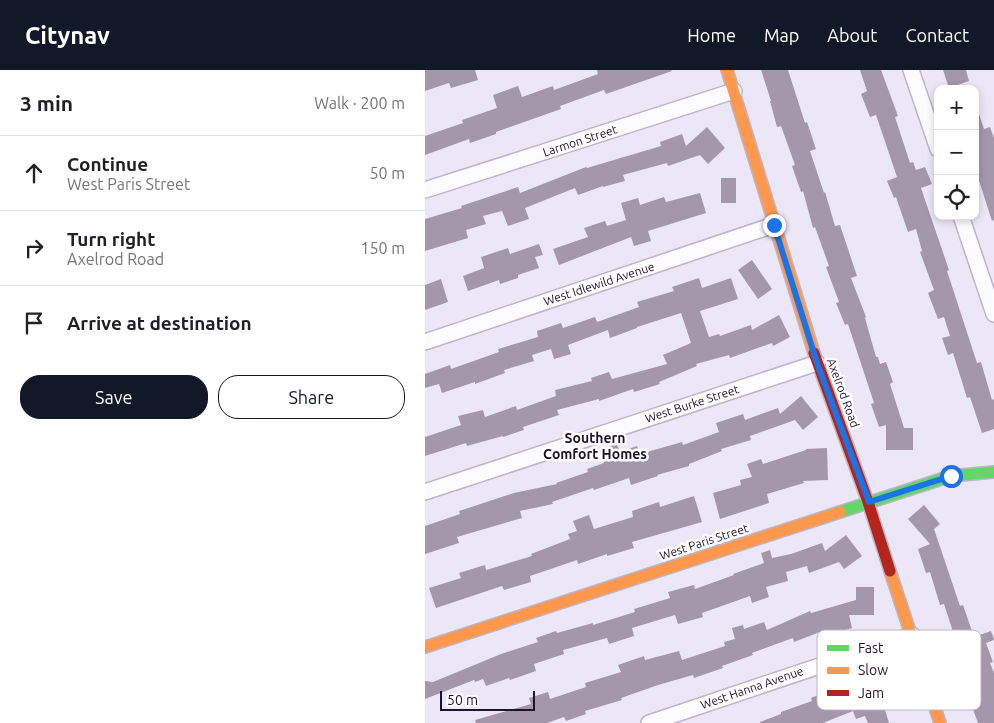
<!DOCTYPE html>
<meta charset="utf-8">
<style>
:root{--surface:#fff;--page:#f6f6f6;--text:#202124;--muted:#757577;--line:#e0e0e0;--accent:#111827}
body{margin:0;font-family:Ubuntu,sans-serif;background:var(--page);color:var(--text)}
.controls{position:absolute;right:15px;top:15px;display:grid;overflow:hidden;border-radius:10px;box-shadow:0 2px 8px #0003}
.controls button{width:45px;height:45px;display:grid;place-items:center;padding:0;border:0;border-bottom:1px solid var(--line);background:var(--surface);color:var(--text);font:25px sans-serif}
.scale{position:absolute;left:15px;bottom:12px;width:95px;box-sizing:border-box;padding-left:5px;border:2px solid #1d132c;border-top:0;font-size:14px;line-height:18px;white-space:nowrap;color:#1d132c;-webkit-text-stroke:4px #fff;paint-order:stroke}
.stop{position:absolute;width:15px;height:15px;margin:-11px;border:4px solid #1a73e8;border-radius:50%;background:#fff}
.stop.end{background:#1a73e8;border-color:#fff;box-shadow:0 1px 5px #0008}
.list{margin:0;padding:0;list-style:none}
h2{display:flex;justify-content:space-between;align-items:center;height:65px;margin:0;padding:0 20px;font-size:21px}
h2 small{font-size:16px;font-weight:400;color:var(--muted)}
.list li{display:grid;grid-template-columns:32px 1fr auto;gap:15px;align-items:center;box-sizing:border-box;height:75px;padding:0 20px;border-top:1px solid var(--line)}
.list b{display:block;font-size:19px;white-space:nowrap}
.list p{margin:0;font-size:16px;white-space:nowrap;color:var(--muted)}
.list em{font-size:16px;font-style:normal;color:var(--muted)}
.actions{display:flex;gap:10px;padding:15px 20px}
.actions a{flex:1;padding:11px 0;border:1px solid var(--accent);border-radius:20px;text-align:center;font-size:18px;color:var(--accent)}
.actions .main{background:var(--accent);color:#fff}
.icon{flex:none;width:28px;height:28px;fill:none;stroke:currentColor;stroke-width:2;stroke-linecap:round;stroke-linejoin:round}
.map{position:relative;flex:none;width:569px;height:653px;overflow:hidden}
header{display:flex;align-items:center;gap:30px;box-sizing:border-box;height:70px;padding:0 25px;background:var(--accent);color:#fff}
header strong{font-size:24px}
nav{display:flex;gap:28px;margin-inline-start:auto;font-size:18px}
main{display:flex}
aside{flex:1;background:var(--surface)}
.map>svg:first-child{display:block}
.building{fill:#a497ac}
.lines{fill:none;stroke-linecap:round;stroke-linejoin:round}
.street-casing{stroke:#bcb5c8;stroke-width:18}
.fast-casing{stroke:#bcb5c8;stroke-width:14}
.slow-casing{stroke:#bcb5c8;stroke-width:14}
.jam-casing{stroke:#bcb5c8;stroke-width:14}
.street{stroke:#fcfbfe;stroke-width:15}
.fast{stroke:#63d668;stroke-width:11}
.slow{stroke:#ff974d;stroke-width:11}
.jam{stroke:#b3261e;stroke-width:11}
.route{stroke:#1a73e8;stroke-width:6}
.labels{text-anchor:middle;stroke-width:5;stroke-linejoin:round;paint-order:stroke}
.street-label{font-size:12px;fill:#1d132c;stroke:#fff}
.neighbourhood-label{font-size:14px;font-weight:bold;fill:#1d132c;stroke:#fff}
.key{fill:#fff;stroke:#bbb8c0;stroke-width:1}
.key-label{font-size:14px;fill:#1d132c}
</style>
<header>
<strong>Citynav</strong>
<nav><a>Home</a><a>Map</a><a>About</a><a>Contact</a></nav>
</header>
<main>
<aside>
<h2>3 min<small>Walk · 200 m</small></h2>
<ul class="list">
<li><svg class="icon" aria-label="ahead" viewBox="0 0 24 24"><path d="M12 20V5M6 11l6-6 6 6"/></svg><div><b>Continue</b><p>West Paris Street</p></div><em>50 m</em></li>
<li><svg class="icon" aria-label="right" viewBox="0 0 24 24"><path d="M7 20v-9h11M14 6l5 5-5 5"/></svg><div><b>Turn right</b><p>Axelrod Road</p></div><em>150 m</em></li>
<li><svg class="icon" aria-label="arrive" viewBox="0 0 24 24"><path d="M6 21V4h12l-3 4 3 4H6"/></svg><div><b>Arrive at destination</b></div></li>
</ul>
<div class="actions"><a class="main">Save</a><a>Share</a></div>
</aside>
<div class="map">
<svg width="569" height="653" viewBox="0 0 569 653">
<rect width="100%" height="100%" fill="#ece7f7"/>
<path class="building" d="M0 0H50L53 10 26 18 24 13 0 21Z
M172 0H246L247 1 181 24 179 20 135 36 136 39 71 62V64L45 73 44 69 0 85V66L38 53 37 50 72 38 68 25 93 16 97 27 128 16 129 20 173 4Z
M336 0H363L380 53 382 52 391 79 385 81 399 123 400 122 410 156 415 155 432 206 426 208 441 247 440 248 451 287H453L455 294 461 292 468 312 465 314 479 358H488V380H461V355L454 357 446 334 449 333 423 254 420 255 411 233 414 232 401 197 404 196 390 157 388 158 378 121 376 122 367 96 370 95 356 56 352 57 345 31H346Z
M435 0H456L473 46 470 47 485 93 488 92 491 100 500 97 507 114 496 118 524 200 522 201 552 293 556 292 567 330 569 329V359L557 363 545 327 542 328 528 283 523 285 517 268 525 266 519 247 513 249 503 223 509 220 495 182 497 181 491 159 483 162 471 127 469 128 462 111 472 107 451 45 445 47 436 24 442 21Z
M518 0H541L544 11 524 18Z
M550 38H552L559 59 565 57 569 68V150L567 151 550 98Z
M282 57 300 78 283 94 275 85 243 96 242 93 198 105 200 111 178 117V116L153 125 150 118 100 138 104 149 83 156 77 141 58 146 61 154 41 160 43 168 0 181V149L37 138 36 136 93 117 95 123 161 97 162 98 236 76 235 72 257 64 261 76Z
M296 108H311V133H296Z
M275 123 281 143 223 161 226 171 209 176 206 167 134 195 128 179 163 167 159 158 180 151 182 156 201 150 196 133 213 128 215 135 239 127 241 132Z
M114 174 118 185 110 187 114 198 93 205V208L75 214 74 210 43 221 38 206 59 198 56 187 83 178 85 184Z
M327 190 347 219 333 229 313 200Z
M274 208 277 218 306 208 313 229 275 241 284 267 294 264 295 266 326 255 327 260 354 245 365 267 348 276 347 273 305 288 304 285 271 294 272 296 234 312 235 314 209 322 208 319 174 331V329L132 340 134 345 98 357 99 360 78 367V366L42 376 41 373 0 386V367L36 355 33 346 58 340 60 347 91 336 92 340 131 326 130 320 167 311 166 308 184 302 187 309 242 294 238 285 266 273 256 243 212 257V258L185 268 183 260 143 275 146 284 129 289 126 279 107 285 109 291 79 300 80 303 50 314V312L17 323 14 314 0 318V304L25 295 26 299 74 282 73 279 113 267 112 261 136 253 138 258 170 247 172 252 214 237 212 232 249 221 247 217Z
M16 209 23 232 0 240V215Z
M376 326 393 347 378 360 370 350 325 366 326 370 296 379 297 381 264 394V396L232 405 233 406 206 415 204 408 169 420 168 418 127 432 128 434 95 441 97 448 32 467 34 473 0 484V456L35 444 34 441 89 423 132 414 131 413 163 402 162 399 179 393 174 380 192 374 195 382 212 376 215 384 257 372 258 375 294 362 291 353 318 344 320 350 353 338 355 344Z
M402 378 403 410 378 411 379 413 342 424 344 433 295 449 288 423 316 415 315 410 327 407 322 394 336 389 338 394 381 380V379Z
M269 426 277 452 207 472 209 478 182 486V484L153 494 152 490 105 506 106 512 79 520 77 516 11 538 4 518 36 508 34 503 60 495 61 500 107 486 106 484 145 469 143 464 152 461 148 451 164 445 169 459 208 447 207 441 234 432 235 437Z
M499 435 515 454 509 459 535 536 538 535 549 567 566 561 569 569V570L561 573 568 592 565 593 569 603V653H553L525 576 532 574 519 534 515 535 505 502 501 503 493 479 505 474 483 449Z
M421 465 437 486 419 499 414 492 384 503 382 496 361 502 363 511 341 517 344 527 327 533 325 526 277 543 278 547 253 554 250 545 207 558 209 566 184 574 182 568 138 580 139 584 109 594 111 601 85 610 84 608 61 616 58 609 50 612 49 610 0 629V611L8 612 76 584 113 572 111 568 131 561 132 563 168 553V555L210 542 209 539 245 528 243 522 269 515 270 519 309 505 308 504 339 493 336 483 345 480 347 488 366 484 397 473 400 481Z
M431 517H449V545H424L427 558 401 565 400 560 369 572 368 568 327 583 328 585 297 596 298 598 269 608 268 605 233 615 196 628 197 630 160 641 161 644 141 651 139 647 122 653H51L50 650 106 634 104 628 123 622 125 629 161 617 160 613 196 602 193 595 219 586 220 590 254 581 257 590 300 576 299 572 310 569 307 558 318 555 319 559 339 552 342 560 385 541 386 543 431 530Z
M467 603 482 621 460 640 464 653H443L440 646 431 649 428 641 398 653H335V652L356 644V642L387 631 386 628 409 619 411 624 449 610 451 616Z"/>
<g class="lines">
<defs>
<path id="street" d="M486 0 513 79
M0 120 309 21
M536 146 569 244
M0 272 349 155
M0 422 392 293
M224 653 487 565"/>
<path id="fast" d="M415 442 526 406 569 402"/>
<path id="slow" d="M302 0 389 283
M465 501 515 653
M0 577 415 442"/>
<path id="jam" d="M389 283 443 432 465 501"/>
</defs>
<use href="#street" class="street-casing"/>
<use href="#fast" class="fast-casing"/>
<use href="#slow" class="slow-casing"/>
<use href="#jam" class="jam-casing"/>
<use href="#street" class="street"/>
<use href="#fast" class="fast"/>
<use href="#slow" class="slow"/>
<use href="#jam" class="jam"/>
</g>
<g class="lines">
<path class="route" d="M349 155 392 293 444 432 526 406"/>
</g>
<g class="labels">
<g class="street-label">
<text transform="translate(155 71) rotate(-18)" y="4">Larmon Street</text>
<text transform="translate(174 214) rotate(-18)" y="4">West Idlewild Avenue</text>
<text transform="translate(418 323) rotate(70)" y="4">Axelrod Road</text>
<text transform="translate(267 334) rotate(-18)" y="4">West Burke Street</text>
<text transform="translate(279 472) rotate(-18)" y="4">West Paris Street</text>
<text transform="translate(327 618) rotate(-19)" y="4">West Hanna Avenue</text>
</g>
<g class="neighbourhood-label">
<text x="170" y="373">Southern<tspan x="170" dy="16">Comfort Homes</tspan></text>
</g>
</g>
<rect x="392" y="560" width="164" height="80" rx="8" class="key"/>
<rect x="402" y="575" width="22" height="6" fill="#63d668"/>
<rect x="402" y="597" width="22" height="7" fill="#ff974d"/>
<rect x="402" y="620" width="22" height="6" fill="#b3261e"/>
<g class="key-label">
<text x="433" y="583">Fast</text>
<text x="433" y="605">Slow</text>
<text x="433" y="628">Jam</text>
</g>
</svg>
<div class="controls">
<button>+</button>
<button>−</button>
<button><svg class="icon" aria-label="locate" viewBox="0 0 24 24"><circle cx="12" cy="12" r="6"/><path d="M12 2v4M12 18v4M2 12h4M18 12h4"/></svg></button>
</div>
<div class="scale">50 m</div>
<div class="stop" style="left:526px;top:406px"></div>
<div class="stop end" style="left:349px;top:155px"></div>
</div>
</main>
